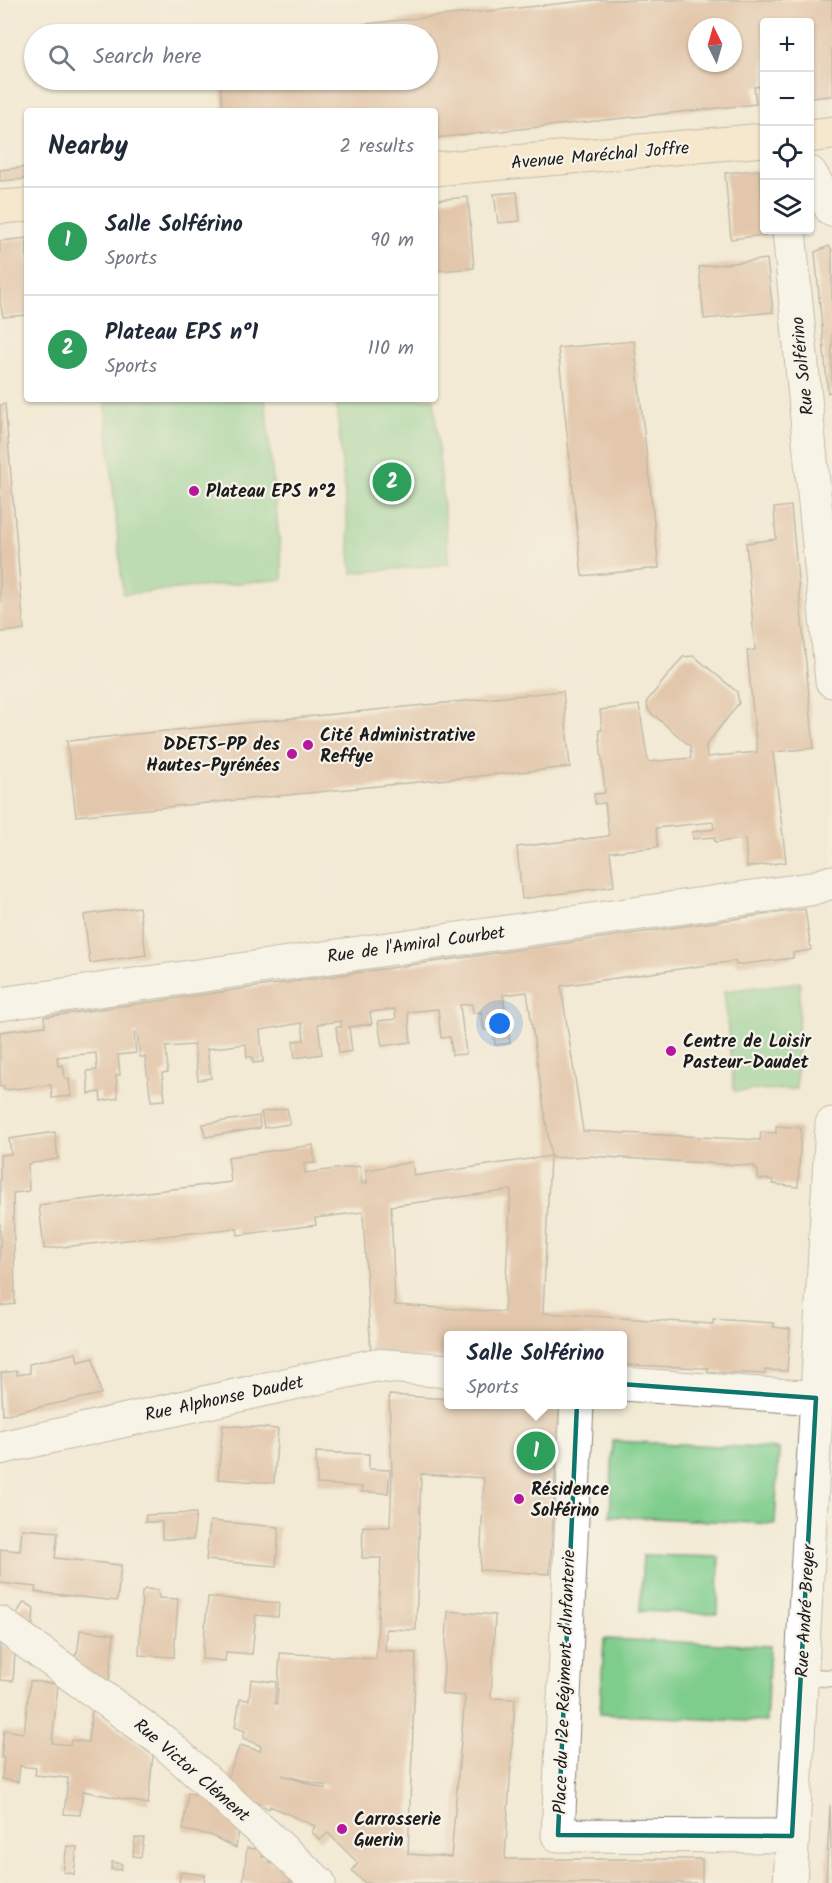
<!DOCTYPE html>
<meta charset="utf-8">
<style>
:root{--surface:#fff;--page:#f6f6f7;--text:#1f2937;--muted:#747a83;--line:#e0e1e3;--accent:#0f766e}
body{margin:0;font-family:Kalam,sans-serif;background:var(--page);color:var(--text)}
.controls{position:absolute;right:18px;top:18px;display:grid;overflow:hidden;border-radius:6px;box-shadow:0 2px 4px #0004}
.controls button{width:54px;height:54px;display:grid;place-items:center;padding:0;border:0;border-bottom:2px solid var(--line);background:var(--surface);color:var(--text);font:30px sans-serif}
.compass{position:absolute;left:688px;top:18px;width:54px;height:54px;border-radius:50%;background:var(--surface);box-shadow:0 2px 4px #0004;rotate:355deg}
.you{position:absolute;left:500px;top:1024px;width:21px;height:21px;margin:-15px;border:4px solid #fff;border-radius:50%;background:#1a73e8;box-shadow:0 0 0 9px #1a73e833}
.badge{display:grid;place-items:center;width:39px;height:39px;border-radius:50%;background:var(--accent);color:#fff;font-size:20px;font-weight:700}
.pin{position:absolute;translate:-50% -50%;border:3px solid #fff;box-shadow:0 2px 6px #0006}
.popup{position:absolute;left:444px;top:1331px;width:183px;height:78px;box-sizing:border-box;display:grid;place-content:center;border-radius:6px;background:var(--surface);filter:drop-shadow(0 2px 4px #0005);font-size:20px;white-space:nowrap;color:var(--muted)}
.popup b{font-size:22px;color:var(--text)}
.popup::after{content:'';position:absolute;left:50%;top:100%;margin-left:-12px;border:12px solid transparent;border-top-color:var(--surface)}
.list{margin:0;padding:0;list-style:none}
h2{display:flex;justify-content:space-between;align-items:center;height:78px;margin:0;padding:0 24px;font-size:26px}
h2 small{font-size:20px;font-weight:400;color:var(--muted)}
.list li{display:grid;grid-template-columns:39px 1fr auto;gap:18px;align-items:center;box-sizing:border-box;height:108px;padding:0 24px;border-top:2px solid var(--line)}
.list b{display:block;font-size:22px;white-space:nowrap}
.list p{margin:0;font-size:20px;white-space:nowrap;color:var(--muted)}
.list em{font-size:20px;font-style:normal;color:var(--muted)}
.icon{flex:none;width:33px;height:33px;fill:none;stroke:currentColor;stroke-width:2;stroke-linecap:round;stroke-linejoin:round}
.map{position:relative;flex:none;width:832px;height:1883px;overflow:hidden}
.search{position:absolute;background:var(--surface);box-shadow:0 2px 4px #0004;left:24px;top:24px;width:414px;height:66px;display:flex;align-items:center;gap:15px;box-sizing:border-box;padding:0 21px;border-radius:33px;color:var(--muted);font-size:22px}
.panel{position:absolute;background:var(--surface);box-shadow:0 2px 4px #0004;left:24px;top:108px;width:414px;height:294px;border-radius:6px}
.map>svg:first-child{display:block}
.green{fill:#7fcd8c;stroke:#4e7454;stroke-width:1.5}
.building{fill:#d09e7c;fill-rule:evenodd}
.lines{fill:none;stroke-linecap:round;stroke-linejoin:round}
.service-casing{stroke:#878378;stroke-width:19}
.minor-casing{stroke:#878378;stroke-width:35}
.secondary-casing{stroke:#878378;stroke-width:35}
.service{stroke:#fff;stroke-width:16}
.minor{stroke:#fff;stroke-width:33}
.secondary{stroke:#fbe6c4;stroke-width:33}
.marked{fill:none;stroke:#0f766e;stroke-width:4.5;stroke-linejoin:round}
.poi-dot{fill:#b5179e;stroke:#f7f3e8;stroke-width:2}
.labels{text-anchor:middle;stroke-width:4.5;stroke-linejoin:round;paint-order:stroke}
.street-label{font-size:18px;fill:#1c1c1c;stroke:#f7f3e8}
.poi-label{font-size:18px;font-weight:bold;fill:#1c1c1c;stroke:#f7f3e8;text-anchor:start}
</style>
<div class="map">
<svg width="832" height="1883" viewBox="0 0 832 1883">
<rect width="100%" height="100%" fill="#f7f3e8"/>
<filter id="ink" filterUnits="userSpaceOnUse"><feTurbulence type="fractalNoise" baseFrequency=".0167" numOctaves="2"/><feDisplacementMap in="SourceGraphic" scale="12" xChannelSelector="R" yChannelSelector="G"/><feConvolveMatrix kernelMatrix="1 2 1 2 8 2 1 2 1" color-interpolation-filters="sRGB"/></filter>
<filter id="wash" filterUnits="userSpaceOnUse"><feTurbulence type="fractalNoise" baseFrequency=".008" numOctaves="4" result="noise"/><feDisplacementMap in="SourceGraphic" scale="24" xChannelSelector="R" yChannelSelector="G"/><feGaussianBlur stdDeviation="1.35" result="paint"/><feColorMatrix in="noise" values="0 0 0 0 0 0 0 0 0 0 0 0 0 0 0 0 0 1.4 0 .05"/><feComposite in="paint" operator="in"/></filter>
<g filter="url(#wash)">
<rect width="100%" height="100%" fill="#f2ead4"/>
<path class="green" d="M141 399H265L283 579 123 594 105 402Z
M336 399H434L449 564 352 573Z
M800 982 796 1089 734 1091 724 991Z
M613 1441 779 1449 775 1524 610 1516Z
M643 1555 719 1557 718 1614 640 1611Z
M604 1639 770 1646 766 1722 600 1714Z"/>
<g id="blocks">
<path class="building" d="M594 0H832V96L810 98V22H764V86L754 87 756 104 435 138V111H223L220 80H428V34L278 33ZM697 27H733V63H697Z
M27 167V179L0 181V170Z
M759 170 765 235 731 239 725 173Z
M517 192 520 221 498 223 494 194Z
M468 197 474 268 435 271V200Z
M27 238V315L3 317 0 302V241Z
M829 246 832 250V391L828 393 815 252Z
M767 259 773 312 704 319 699 267Z
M634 341 659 568 582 576 558 348Z
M5 404 24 630 0 632V405Z
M791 506 814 748 773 752 786 862 747 867 745 839 715 842 714 837 693 839 692 832 714 829 713 822 656 828 658 847 610 852 614 886 522 899 517 847 609 836 605 803 595 804 594 794 605 793 599 730H602L600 710 639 705 648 762 691 758 690 746 648 710 647 701 683 657 694 656 737 692 739 703 706 745 707 757 757 752 747 651 755 650 746 543 776 539 774 508Z
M563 691 570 767 76 816 67 741Z
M139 907 146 955 90 963 84 915Z
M805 909 811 950 793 953V958L736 965 735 961 561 986 583 1131 760 1140 761 1132 776 1133V1126L801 1128 798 1187 773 1184 774 1180 758 1179V1170L755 1169V1166L589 1156 553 1158 551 1156 527 992 503 995 510 1043 495 1045 493 1029 484 1030 481 1012 473 1013 472 1004 460 1005 466 1054 452 1055 450 1037 441 1038 438 1009 408 1012 411 1042 382 1046 378 1021 396 1019 395 1009 370 1012 372 1024 349 1027 352 1051 339 1053 336 1027H341V1021L318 1024 322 1054 295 1058 293 1041 304 1040 302 1023 260 1030 263 1062 253 1063 252 1057H247L246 1044 207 1049 211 1078 198 1080 194 1045 166 1047 168 1072 162 1073 165 1100 151 1101 145 1057H140L137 1033H134L136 1053 118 1055 120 1075H116L118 1098 101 1101 100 1092 89 1094 87 1071 97 1070 96 1053 57 1057 58 1066 63 1065 65 1079H69L71 1096 52 1098 51 1085 4 1090V1086L0 1087V1032L45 1026 44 1017Z
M287 1108 290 1124 264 1128 261 1112Z
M259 1116 260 1128 205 1137 203 1124Z
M55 1132 58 1159 28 1164 29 1191 13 1193 15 1304 0 1306V1155L11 1154 9 1139Z
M313 1145 315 1163 304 1164 305 1173 360 1166 362 1184 367 1183 366 1170 412 1162 414 1176 550 1156 543 1313 713 1324V1319L773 1323V1327L790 1329 787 1371 765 1370V1374L708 1372V1368L623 1365V1336H449V1358L371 1356 363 1212 315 1218 316 1225 238 1235 237 1228 44 1249 39 1205 231 1182 228 1157ZM511 1190 504 1312 395 1305 391 1206Z
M76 1353 78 1362 93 1358 101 1394 3 1415 1 1373 17 1371V1375L30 1373 29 1364Z
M389 1395 449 1399V1404L559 1408 550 1574 480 1570 484 1478 421 1474 416 1630 386 1629 385 1651 416 1653 408 1854 451 1857 465 1696 442 1694 448 1611 495 1615 491 1698 515 1699 505 1859H702V1883H365L352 1871 358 1863 328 1833 320 1840 312 1832 315 1826 270 1806 269 1809 245 1796 227 1780 240 1745 260 1751 261 1746 243 1738 245 1731 235 1727 240 1699 249 1700 251 1679 276 1682 275 1703 277 1704 280 1653 376 1659 381 1558H362L363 1526 390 1527 392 1473ZM282 1775 326 1786 325 1789Z
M223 1425 278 1429 274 1483 218 1479Z
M316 1452 369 1454V1469L390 1470 388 1493 362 1492V1487L317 1484Z
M196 1513 193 1540 162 1539V1522H145L146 1515Z
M210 1521 279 1527 276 1566 206 1560Z
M22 1529 58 1532 55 1558 121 1565 117 1601 35 1592 36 1587 0 1583V1549L20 1551Z
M145 1589 158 1590 159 1598 178 1599 174 1657 139 1655 142 1592Z
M208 1597 279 1603 278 1617 256 1615 252 1654 226 1652 225 1661 202 1659Z
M24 1602 34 1608 32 1631 13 1619Z
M80 1630 114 1634 108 1692 71 1665 78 1649Z
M0 1643 15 1654 13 1681 0 1680Z
M30 1681 58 1684 52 1743 70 1745 71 1740 88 1742 92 1710 153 1755 148 1804 83 1791 80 1815 64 1814 68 1778 35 1775 36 1768 20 1766 18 1782 2 1779 4 1758 1 1757 4 1730 24 1733Z
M188 1793 203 1796 240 1821 236 1848 210 1835 183 1830Z
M830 1805 832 1883H826L829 1825Z
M135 1838H144L141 1857 133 1856Z
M67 1846 77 1847 74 1874 63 1872Z
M247 1848 263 1850 262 1857H270V1863H277L291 1877 290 1883H243Z
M112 1862 122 1864 121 1870 111 1869Z
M181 1872 205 1875 204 1883H179Z"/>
</g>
</g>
<g filter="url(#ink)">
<use href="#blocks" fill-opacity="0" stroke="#878378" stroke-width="1.5"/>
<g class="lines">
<defs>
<path id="service" d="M801 1677 832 1678"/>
<path id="minor" d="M810 173 832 210
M789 230 832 681
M0 1004 810 889 832 882
M623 1384 816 1398
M577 1404 558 1835 792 1836
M0 1448 375 1365 449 1371
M0 1623 164 1742 319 1883
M790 1883 832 1124"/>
<path id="secondary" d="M810 136 832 133
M435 169 764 140
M0 207 27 205"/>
</defs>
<use href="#service" class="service-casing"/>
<use href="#minor" class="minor-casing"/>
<use href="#secondary" class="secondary-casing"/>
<use href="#service" class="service"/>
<use href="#minor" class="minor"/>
<use href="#secondary" class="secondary"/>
</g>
</g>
<path d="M0 0H832V1883H0ZM578 1381 816 1398 792 1836 558 1835Z" fill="#f2ead4" fill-opacity=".55" fill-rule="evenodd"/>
<path class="marked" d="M578 1381 816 1398 792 1836 558 1835Z"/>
<g class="poi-dot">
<circle cx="194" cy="491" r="6"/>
<circle cx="308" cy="745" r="6"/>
<circle cx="292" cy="754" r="6"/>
<circle cx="671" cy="1051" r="6"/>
<circle cx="519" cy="1499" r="6"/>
<circle cx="342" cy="1829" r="6"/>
</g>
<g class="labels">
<g class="street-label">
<text transform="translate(600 155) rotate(-5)" y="6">Avenue Maréchal Joffre</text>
<text transform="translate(802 366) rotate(-96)" y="6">Rue Solférino</text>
<text transform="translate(416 944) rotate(-8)" y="6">Rue de l'Amiral Courbet</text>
<text transform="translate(224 1398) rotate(-12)" y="6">Rue Alphonse Daudet</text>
<text transform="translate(805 1611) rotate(-87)" y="6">Rue André Breyer</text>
<text transform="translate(564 1682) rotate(-88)" y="6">Place du 12e Régiment d'Infanterie</text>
<text transform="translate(192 1770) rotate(41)" y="6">Rue Victor Clément</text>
</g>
<g class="poi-label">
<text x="206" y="497">Plateau EPS n°2</text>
<text x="320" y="741">Cité Administrative<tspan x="320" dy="21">Reffye</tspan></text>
<text x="280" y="750" text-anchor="end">DDETS-PP des<tspan x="280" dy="21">Hautes-Pyrénées</tspan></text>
<text x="683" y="1047">Centre de Loisir<tspan x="683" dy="21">Pasteur-Daudet</tspan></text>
<text x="531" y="1495">Résidence<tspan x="531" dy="21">Solférino</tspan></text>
<text x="354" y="1825">Carrosserie<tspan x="354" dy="21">Guerin</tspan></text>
</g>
</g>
</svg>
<div class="controls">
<button>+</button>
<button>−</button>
<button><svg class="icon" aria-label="locate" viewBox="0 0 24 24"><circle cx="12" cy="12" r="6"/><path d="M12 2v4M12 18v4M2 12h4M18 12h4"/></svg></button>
<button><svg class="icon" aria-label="layers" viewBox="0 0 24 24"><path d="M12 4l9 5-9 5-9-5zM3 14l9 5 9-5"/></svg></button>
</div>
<svg class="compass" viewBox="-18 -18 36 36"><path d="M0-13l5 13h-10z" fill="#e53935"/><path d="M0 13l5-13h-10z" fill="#747a83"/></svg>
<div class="you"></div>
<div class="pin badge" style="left:536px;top:1451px;background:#2e9e5b">1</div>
<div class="popup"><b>Salle Solférino</b>Sports</div>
<div class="pin badge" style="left:392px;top:482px;background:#2e9e5b">2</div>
<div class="search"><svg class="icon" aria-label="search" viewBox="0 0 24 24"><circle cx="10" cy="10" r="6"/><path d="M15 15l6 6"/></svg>Search here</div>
<section class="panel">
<h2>Nearby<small>2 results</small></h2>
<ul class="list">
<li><span class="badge" style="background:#2e9e5b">1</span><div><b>Salle Solférino</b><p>Sports</p></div><em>90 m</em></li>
<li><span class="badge" style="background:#2e9e5b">2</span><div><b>Plateau EPS n°1</b><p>Sports</p></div><em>110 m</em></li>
</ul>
</section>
</div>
